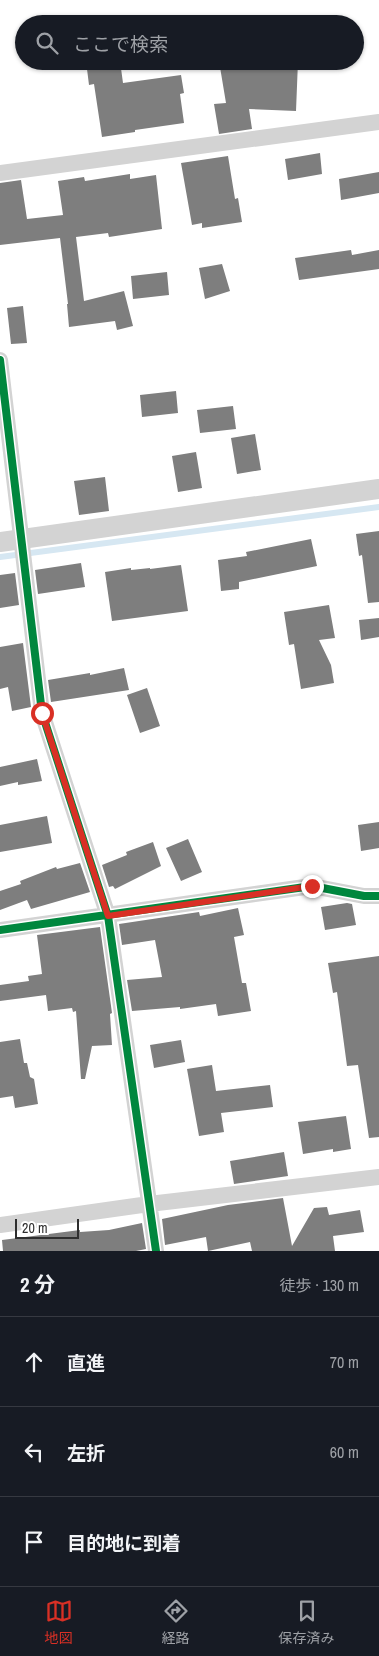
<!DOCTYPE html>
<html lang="ja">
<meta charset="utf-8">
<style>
:root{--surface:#171b24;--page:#242831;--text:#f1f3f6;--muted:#9ea1a6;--line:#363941;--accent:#d93025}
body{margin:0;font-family:"Archivo Narrow","Noto Sans JP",sans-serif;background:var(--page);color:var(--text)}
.scale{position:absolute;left:15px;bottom:12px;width:64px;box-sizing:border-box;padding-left:5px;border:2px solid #2e2e2e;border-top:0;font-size:14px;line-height:18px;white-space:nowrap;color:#2e2e2e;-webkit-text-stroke:4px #fff;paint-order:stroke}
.stop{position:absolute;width:15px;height:15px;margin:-11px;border:4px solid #d93025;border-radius:50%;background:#fff}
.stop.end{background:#d93025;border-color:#fff;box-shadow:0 1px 5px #0008}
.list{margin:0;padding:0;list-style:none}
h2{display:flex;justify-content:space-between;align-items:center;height:65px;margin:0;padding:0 20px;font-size:21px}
h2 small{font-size:16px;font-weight:400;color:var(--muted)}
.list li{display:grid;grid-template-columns:32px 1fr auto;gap:15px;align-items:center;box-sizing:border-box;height:90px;padding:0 20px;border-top:1px solid var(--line)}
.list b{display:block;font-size:19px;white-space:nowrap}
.list em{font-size:16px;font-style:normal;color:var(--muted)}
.icon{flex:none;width:28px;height:28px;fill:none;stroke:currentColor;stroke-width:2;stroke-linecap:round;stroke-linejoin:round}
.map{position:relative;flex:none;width:379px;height:1251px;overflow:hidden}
.search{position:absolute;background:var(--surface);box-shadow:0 1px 4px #0004;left:15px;right:15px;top:15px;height:55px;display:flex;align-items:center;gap:12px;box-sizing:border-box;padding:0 18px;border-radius:28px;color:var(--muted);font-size:19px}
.sheet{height:335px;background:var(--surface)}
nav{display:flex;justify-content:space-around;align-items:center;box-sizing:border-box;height:70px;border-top:1px solid var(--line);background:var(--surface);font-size:14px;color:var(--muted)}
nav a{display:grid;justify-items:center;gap:2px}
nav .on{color:var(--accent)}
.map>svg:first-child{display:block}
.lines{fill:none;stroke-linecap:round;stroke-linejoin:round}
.stream{stroke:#d6e7f2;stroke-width:6}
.building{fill:#7e7e7e}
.minor{stroke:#d3d3d3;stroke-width:16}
.tertiary{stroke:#d3d3d3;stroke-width:20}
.cycleway-casing{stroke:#fff;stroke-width:11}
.cycleway{stroke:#00873e;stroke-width:8}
.route{stroke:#d93025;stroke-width:6}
</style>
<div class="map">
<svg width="379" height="1251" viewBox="0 0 379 1251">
<rect width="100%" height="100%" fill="#fff"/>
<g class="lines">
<path class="stream" d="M0 557 379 507"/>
</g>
<path class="building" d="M86 61H120L123 83 181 75 184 93 180 94 184 123 135 130V132L102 137 94 84 89 85Z
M219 61H298L296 111 249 109 252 129 219 134 214 104 226 103Z
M320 153 322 174 288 180 285 159Z
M228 156 235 199 238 198 242 222 202 228V223L192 225 181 163Z
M379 172V193L341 200 339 179Z
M130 174V179L156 175 162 229 109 237 108 233 76 237 84 301 124 291 133 326 117 330 115 321 69 327 67 304H68L60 238 0 245V183L21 180 27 219 63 215 58 181 84 177 85 181Z
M351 250 352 255 379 250V269L299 280 295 258Z
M222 264 230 291 205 299 199 268Z
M167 272 169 295 133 299 131 276Z
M23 306 27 343 11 344 7 308Z
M176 391 178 413 142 417 140 395Z
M233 406 236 429 200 433 197 410Z
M255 434 261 470 237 474 231 438Z
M196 452 202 488 178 492 172 456Z
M105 477 109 511 79 515 74 481Z
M379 531V602L368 603 362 555 359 556 356 534Z
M311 539 317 566 239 582V589L221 591 218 560 247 556 246 552Z
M81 563 85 587 38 594 35 570Z
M181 565 188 611 112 621 105 572 131 568V570L150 568V569Z
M15 573 19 605 0 608V575Z
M329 605 335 638 319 640 331 665 334 683 301 689 294 644 289 645 284 612Z
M379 618V637L361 640 359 620Z
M23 643 31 707 12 711 8 687 0 689V647Z
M124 668 129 690 51 702 48 680 90 673V675Z
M147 688 160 726 140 733 127 695Z
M37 759 42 781 18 785V782L0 786V767Z
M47 816 52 843 0 852V825Z
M379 822V848L361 851 358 825Z
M188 839 202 872 181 881 166 848Z
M153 842 161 866 115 889 113 886 109 887 102 865 127 855 126 852Z
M80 863 90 892 31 909 27 900 0 910V891L21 884 20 881 56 867 57 869Z
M347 903 352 904 356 925 325 930 321 907Z
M238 908 244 935 234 937 242 983H246L251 1011 218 1016 216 1004 180 1009V1007L132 1011 127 980 162 977 155 940 122 945 119 924 199 912 200 916Z
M100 927 112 1013 110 1014 112 1045 92 1046 85 1079H81L76 1011 73 1012 72 1008 48 1011 46 995 0 1001V985L29 981 28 976 42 974 37 935Z
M379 956V1137L369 1138 358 1065 347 1066 337 992 333 993 328 963Z
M20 1039 24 1063H27L30 1077 34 1079 38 1104 15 1108 13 1096 0 1098V1042Z
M181 1040 185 1062 154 1068 150 1045Z
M212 1065 216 1091 270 1085 273 1107 221 1113 224 1132 199 1136 187 1069Z
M346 1116 351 1149 333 1152V1149L303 1154 298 1122Z
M284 1152 288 1176 234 1184 230 1161Z
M283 1198 292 1246 314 1208 327 1207 329 1215 360 1210 364 1232 333 1236 335 1251H252L250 1242 208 1251 206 1237 165 1245 162 1219 228 1205Z
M142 1223 146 1249 136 1251H3L2 1240 80 1230V1232L109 1230Z"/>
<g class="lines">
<path class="minor" d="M0 173 379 122
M0 360 42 713 108 916 156 1251
M0 930 312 886 364 896H379
M0 1225 149 1204 379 1177"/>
<path class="tertiary" d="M0 542 379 489"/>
<defs>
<path id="cycleway" d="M0 360 42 713 108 916 156 1251
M0 930 312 886 364 896H379"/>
</defs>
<use href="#cycleway" class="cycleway-casing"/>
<use href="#cycleway" class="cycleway"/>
</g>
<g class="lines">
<path class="route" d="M42 713 108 916 312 886"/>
</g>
</svg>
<div class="scale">20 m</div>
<div class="stop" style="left:42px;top:713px"></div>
<div class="stop end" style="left:312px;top:886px"></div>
<div class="search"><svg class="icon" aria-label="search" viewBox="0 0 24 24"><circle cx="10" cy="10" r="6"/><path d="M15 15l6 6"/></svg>ここで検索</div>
</div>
<section class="sheet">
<h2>2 分<small>徒歩 · 130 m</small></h2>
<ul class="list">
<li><svg class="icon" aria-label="ahead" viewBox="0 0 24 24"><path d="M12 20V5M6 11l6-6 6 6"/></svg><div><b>直進</b></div><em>70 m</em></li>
<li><svg class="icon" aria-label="left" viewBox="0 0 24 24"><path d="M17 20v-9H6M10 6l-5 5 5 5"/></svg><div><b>左折</b></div><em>60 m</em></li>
<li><svg class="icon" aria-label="arrive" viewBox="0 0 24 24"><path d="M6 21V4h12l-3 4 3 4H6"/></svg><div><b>目的地に到着</b></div></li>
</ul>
</section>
<nav>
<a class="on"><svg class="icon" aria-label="map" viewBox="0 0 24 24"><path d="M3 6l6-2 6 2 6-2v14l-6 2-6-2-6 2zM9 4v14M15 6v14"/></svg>地図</a>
<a><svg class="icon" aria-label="directions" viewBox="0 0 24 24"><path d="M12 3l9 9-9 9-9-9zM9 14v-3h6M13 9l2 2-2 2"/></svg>経路</a>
<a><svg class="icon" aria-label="saved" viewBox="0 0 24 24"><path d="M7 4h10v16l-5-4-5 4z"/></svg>保存済み</a>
</nav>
